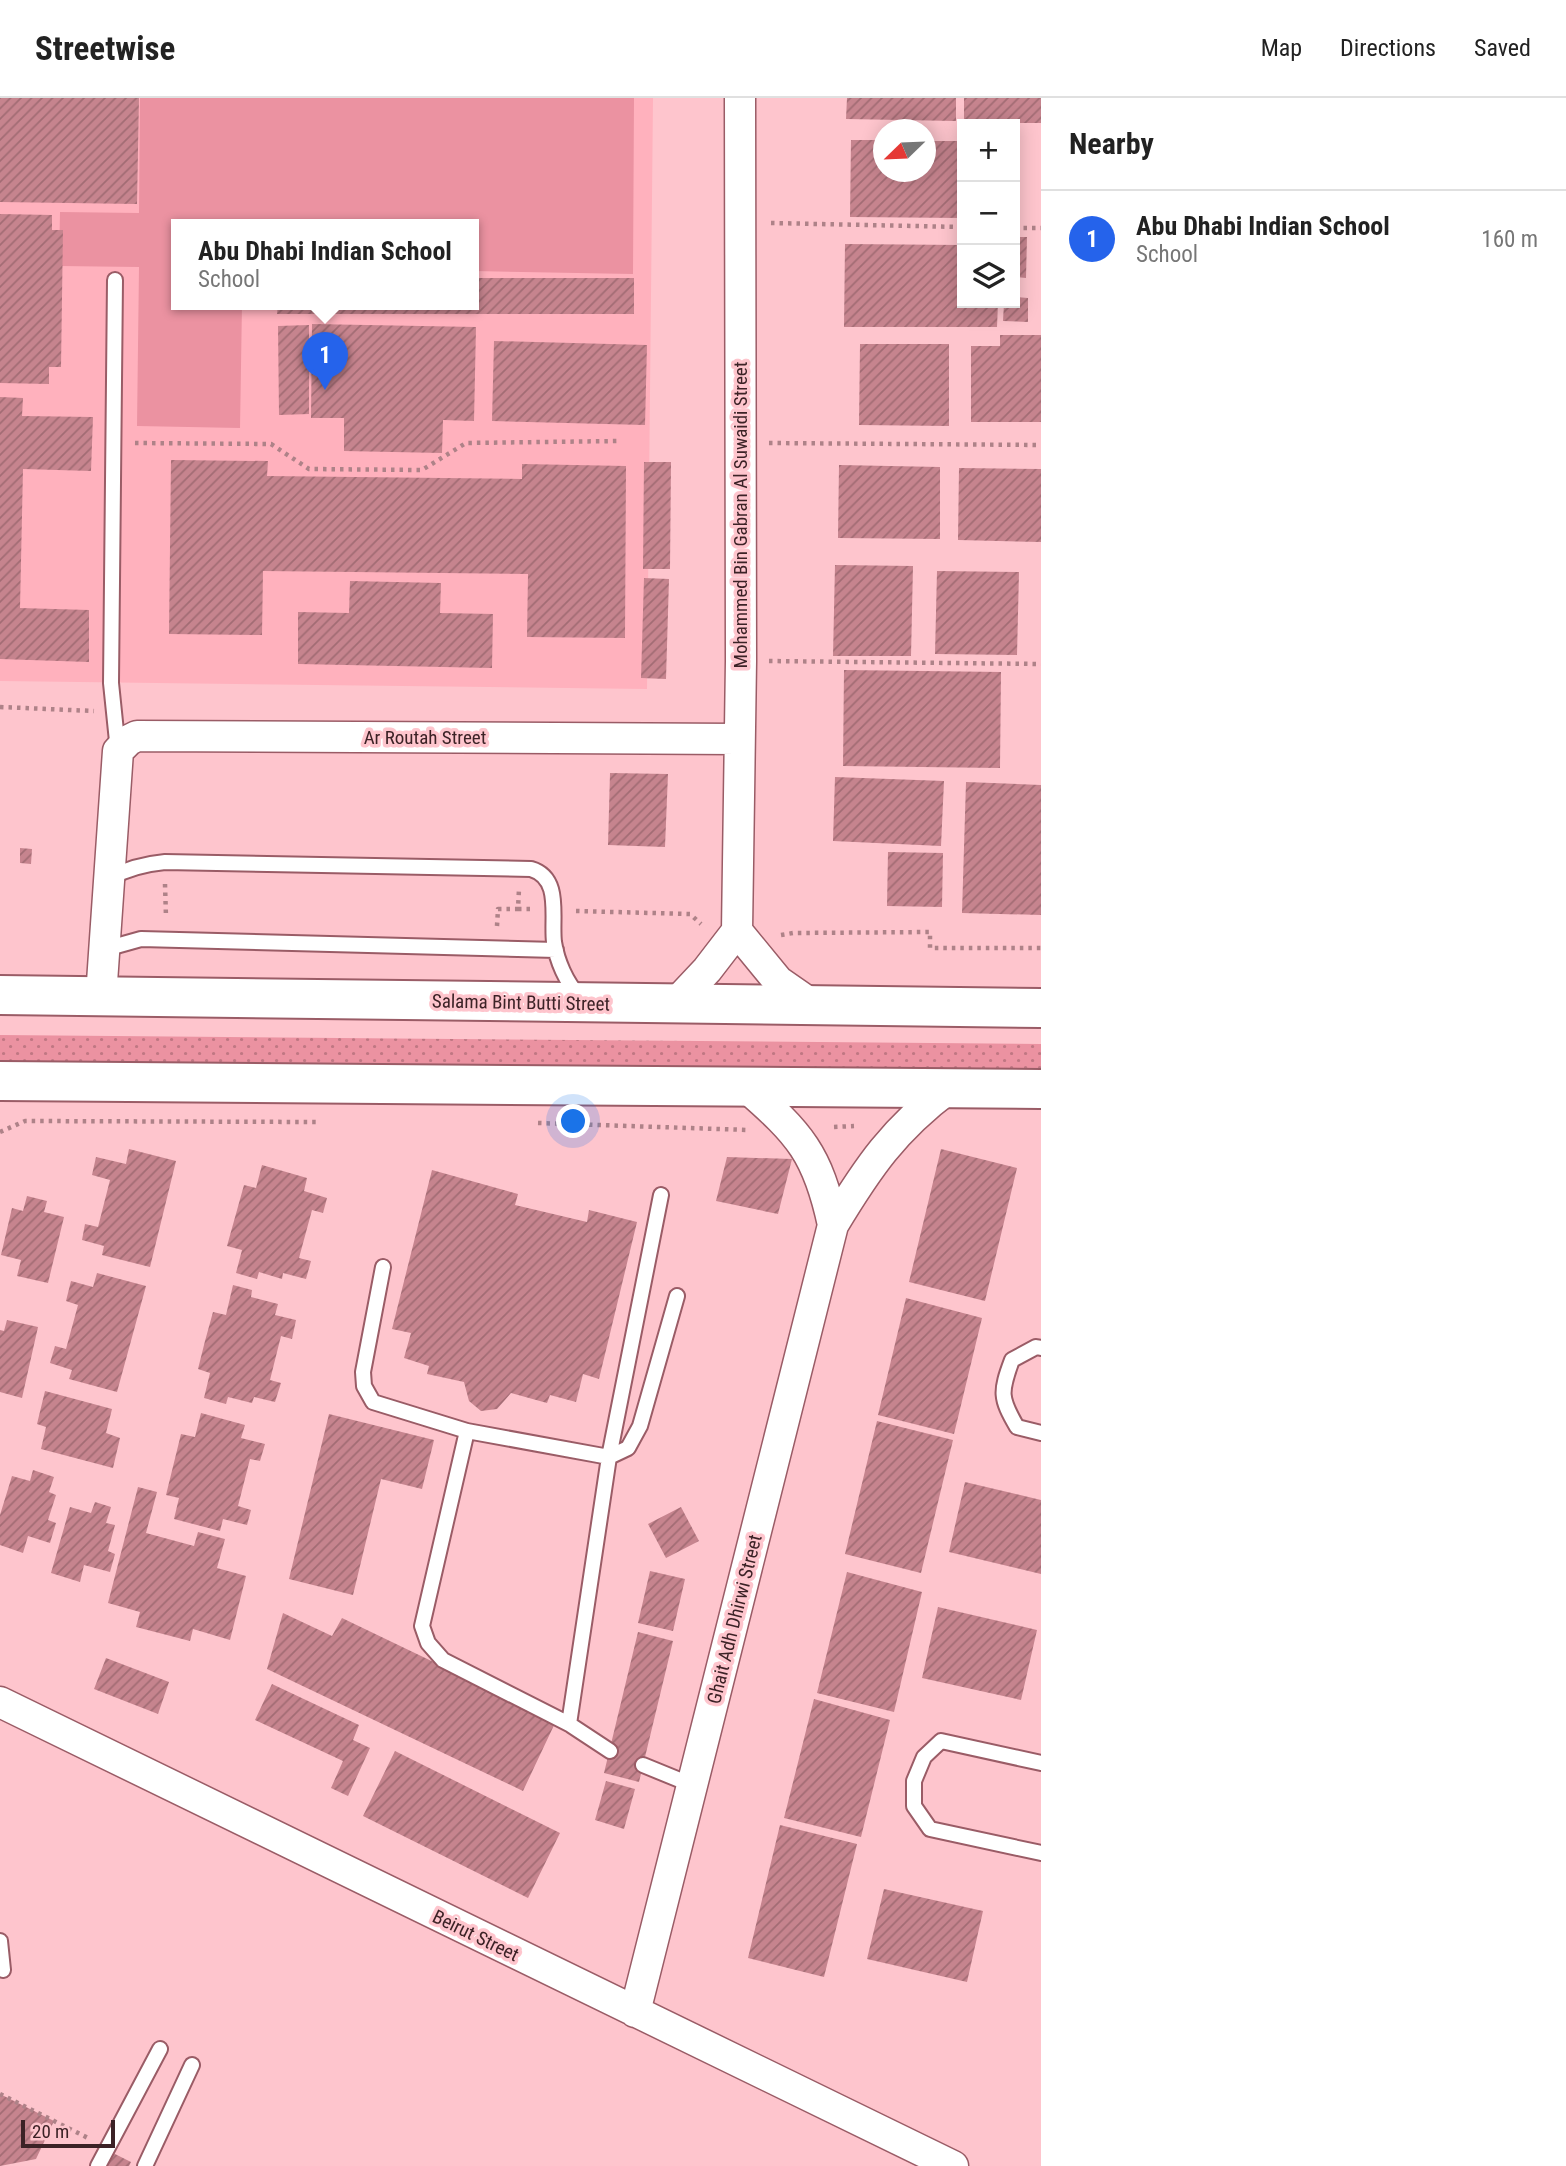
<!DOCTYPE html>
<meta charset="utf-8">
<style>
:root{--surface:#fff;--page:#f6f6f6;--text:#222;--muted:#767676;--line:#e0e0e0;--accent:#2563eb}
body{margin:0;font-family:"Roboto Condensed",sans-serif;background:var(--page);color:var(--text)}
.controls{position:absolute;right:21px;top:21px;display:grid;overflow:hidden;border-radius:0px;box-shadow:0 4px 18px #0003}
.controls button{width:63px;height:63px;display:grid;place-items:center;padding:0;border:0;border-bottom:2px solid var(--line);background:var(--surface);color:var(--text);font:35px sans-serif}
.compass{position:absolute;left:873px;top:21px;width:63px;height:63px;border-radius:50%;background:var(--surface);box-shadow:0 4px 18px #0003;rotate:247deg}
.scale{position:absolute;left:21px;bottom:18px;width:94px;box-sizing:border-box;padding-left:7px;border:4px solid #3c2226;border-top:0;font-size:19px;line-height:24px;white-space:nowrap;color:#3c2226;-webkit-text-stroke:5px #fec5cd;paint-order:stroke}
.you{position:absolute;left:574px;top:1024px;width:24px;height:24px;margin:-18px;border:5px solid #fff;border-radius:50%;background:#1a73e8;box-shadow:0 0 0 10px #1a73e833}
.badge{display:grid;place-items:center;width:46px;height:46px;border-radius:50%;background:var(--accent);color:#fff;font-size:23px;font-weight:700}
.pin{position:absolute;translate:-50% -58px;filter:drop-shadow(0 2px 4px #0008)}
.pin::after{content:'';position:absolute;top:37px;width:24px;height:21px;background:inherit;clip-path:polygon(0 0,100% 0,50% 100%)}
.popup{position:absolute;left:171px;top:121px;width:308px;height:91px;box-sizing:border-box;display:grid;place-content:center;border-radius:0px;background:var(--surface);filter:drop-shadow(0 2px 5px #0005);font-size:23px;white-space:nowrap;color:var(--muted)}
.popup b{font-size:26px;color:var(--text)}
.popup::after{content:'';position:absolute;left:50%;top:100%;margin-left:-14px;border:14px solid transparent;border-top-color:var(--surface)}
.list{margin:0;padding:0;list-style:none}
h2{display:flex;justify-content:space-between;align-items:center;height:91px;margin:0;padding:0 28px;font-size:30px}
h2 small{font-size:23px;font-weight:400;color:var(--muted)}
.list li{display:grid;grid-template-columns:46px 1fr auto;gap:21px;align-items:center;box-sizing:border-box;height:98px;padding:0 28px;border-top:2px solid var(--line)}
.list b{display:block;font-size:26px;white-space:nowrap}
.list p{margin:0;font-size:23px;white-space:nowrap;color:var(--muted)}
.list em{font-size:23px;font-style:normal;color:var(--muted)}
.icon{flex:none;width:38px;height:38px;fill:none;stroke:currentColor;stroke-width:2;stroke-linecap:round;stroke-linejoin:round}
.map{position:relative;flex:none;width:1041px;height:2068px;overflow:hidden}
header{display:flex;align-items:center;gap:42px;box-sizing:border-box;height:98px;padding:0 35px;background:var(--surface);border-bottom:2px solid var(--line)}
header strong{font-size:33px}
nav{display:flex;gap:38px;margin-inline-start:auto;font-size:24px}
main{display:flex}
aside{flex:1;background:var(--surface)}
.map>svg:first-child{display:block}
.built{fill:#ffb1bd;fill-rule:evenodd}
.grass{fill:url(#grass-dots)}
.garden{fill:#eb92a1}
.building{fill:url(#building-hatch)}
.lines{fill:none;stroke-linecap:round;stroke-linejoin:round}
.service-casing{stroke:#9a5c66;stroke-width:18}
.minor-casing{stroke:#9a5c66;stroke-width:33}
.secondary-casing{stroke:#9a5c66;stroke-width:42}
.path{stroke:#ae8288;stroke-width:4.5;stroke-dasharray:3.5 5;stroke-linecap:butt}
.service{stroke:#fff;stroke-width:14}
.minor{stroke:#fff;stroke-width:30}
.secondary{stroke:#fff;stroke-width:38}
.labels{text-anchor:middle;stroke-width:7;stroke-linejoin:round;paint-order:stroke}
.street-label{font-size:19px;fill:#3c2226;stroke:#fec5cd}
</style>
<header>
<strong>Streetwise</strong>
<nav><a>Map</a><a>Directions</a><a>Saved</a></nav>
</header>
<main>
<div class="map">
<svg width="1041" height="2068" viewBox="0 0 1041 2068">
<defs>
<pattern id="grass-dots" width="8" height="8" patternUnits="userSpaceOnUse" patternTransform="scale(1.75)"><rect width="8" height="8" fill="#eb92a1"/><path d="M2 2h.1M6 6h.1" fill="none" stroke="#c07783" stroke-width="1.8" stroke-linecap="round"/></pattern>
<pattern id="building-hatch" width="6" height="6" patternUnits="userSpaceOnUse" patternTransform="scale(1.75)"><rect width="6" height="6" fill="#c6848e"/><path d="M-1 1l2-2M0 6l6-6M5 7l2-2" fill="none" stroke="#a26c74"/></pattern>
</defs>
<rect width="100%" height="100%" fill="#fec5cd"/>
<path class="built" d="M0 0H653L647 591 0 583ZM176 126H474V206H176Z"/>
<path class="grass" d="M0 937 1041 946V979L0 965Z"/>
<path class="garden" d="M140 0H634L633 176 474 173V126H176V206H242L240 330 137 328 139 169 59 168 60 114 139 115Z"/>
<path class="building" d="M0 0H139L137 106 0 104Z
M847 0H956V23L846 21Z
M964 0H1041V25H964Z
M851 42H884V74H926V43H962V120L850 119Z
M0 116 52 117V132H63L61 269H49V286L0 285Z
M1015 139H1027L1026 180 1015 179Z
M845 146 962 147V205H998L997 229H844Z
M474 180H634V216H277L278 206H474Z
M1015 199 1028 200V224L1003 223 1004 205H1015Z
M312 226 476 229 474 323 443 322 442 355 344 353V320H311Z
M309 227V316L279 317 278 228Z
M1000 237H1041V324H971V248H1000Z
M494 243 647 247 645 327 492 323Z
M860 246H949V328L859 327Z
M0 299 23 300 22 318 93 319 91 373 23 371 20 510 89 512V564L0 561Z
M171 362 268 363 267 378 522 381V366L626 368 625 540 527 539 528 476 263 473 262 537 169 536Z
M644 364H671L670 471H643Z
M839 367 940 369V441L838 440Z
M959 370 1041 371V444L958 442Z
M835 467 913 468 911 558H833Z
M937 473 1019 474 1017 557 935 556Z
M644 480 669 481 666 581 641 580Z
M350 483 441 485 440 515 493 516 492 570 298 566V514L349 515Z
M844 572 1001 574 1000 670 843 668Z
M610 675 668 676 665 749 608 747Z
M835 679 944 683 941 748 833 743Z
M966 684 1041 687V817L962 815Z
M20 750 32 751 31 766 20 765Z
M888 754 943 755 942 809 887 808Z
M129 1051 176 1063 150 1169 102 1157 104 1148 82 1142 85 1126 98 1129 110 1082 92 1077 96 1059 126 1066Z
M941 1051 1017 1070 985 1203 909 1184Z
M727 1059 792 1061 778 1116 716 1103Z
M262 1067 307 1080 304 1093 327 1100 323 1115 312 1112 299 1160 311 1163 306 1181 283 1175 282 1181 259 1174 257 1181 236 1175 242 1152 227 1148 244 1087 256 1090Z
M432 1072 518 1096 515 1107 587 1124 589 1112 637 1124 599 1281 583 1276 576 1304 550 1297 547 1305 511 1295 497 1311 481 1313 469 1303 464 1284 427 1276 429 1268 404 1260 411 1235 392 1231Z
M27 1098 47 1103 44 1114 64 1119 48 1185 17 1178 21 1162 1 1157 12 1110 23 1113Z
M97 1175 146 1188 117 1294 69 1281 72 1272 50 1265 55 1248 66 1251 78 1207 66 1203 71 1183 93 1189Z
M233 1187 252 1192 251 1199 278 1206 275 1217 296 1222 292 1241 281 1238 270 1282 281 1285 275 1304 254 1299 252 1305 228 1299 226 1306 204 1300 210 1275 198 1271 205 1243 213 1214 226 1217Z
M906 1200 982 1220 954 1336 878 1317Z
M7 1222 38 1229 22 1300 0 1294V1232L4 1233Z
M45 1293 112 1311 106 1335 120 1340 113 1370 41 1351 46 1329 37 1326Z
M201 1315 245 1327 241 1340 265 1346 260 1363 250 1361 238 1408 251 1412 247 1427 223 1421 220 1433 174 1421 179 1400 166 1397 181 1336 195 1339Z
M329 1316 434 1342 422 1391 381 1381 353 1497 289 1481Z
M877 1323 953 1342 921 1475 845 1456Z
M33 1372 54 1379 49 1394 56 1397 48 1422 56 1425 50 1445 28 1438 23 1455 0 1447V1417L12 1378 30 1383Z
M965 1384 1041 1402V1476L949 1454Z
M138 1389 157 1394 146 1435 194 1448 198 1434 225 1441 217 1470 246 1478 230 1542 193 1531 190 1543 136 1529 140 1514 108 1505Z
M95 1404 111 1409 106 1425 115 1427 108 1453 115 1456 110 1474 84 1467 80 1484 51 1475 70 1409 91 1415Z
M681 1409 699 1443 666 1460 648 1426Z
M650 1473 685 1481 673 1533 638 1525Z
M847 1474 922 1494 894 1614 817 1595Z
M938 1509 1037 1532 1021 1602 922 1580Z
M283 1515 332 1538 342 1520 556 1623 523 1693 267 1571Z
M638 1534 673 1543 639 1684 604 1675Z
M106 1560 169 1584 158 1616 94 1591Z
M272 1586 359 1627 353 1642 370 1650 348 1698 331 1690 343 1663 255 1622Z
M814 1601 890 1622 861 1739 784 1720Z
M395 1653 560 1735 528 1800 363 1718Z
M606 1683 635 1691 624 1731 595 1722Z
M780 1727 857 1746 824 1879 748 1860Z
M884 1791 983 1813 967 1884 867 1861Z
M0 1996 54 2023 36 2061 0 2068Z
M111 2054 131 2064 129 2068H105Z"/>
<g class="lines">
<defs>
<path id="service" d="M115 182 111 585 118 653
M110 780C128 770 144 766 165 764L531 771C562 780 551 819 554 844 557 863 566 884 579 898
M105 855 116 848 141 841 556 852
M383 1169 363 1274 364 1288 373 1304 467 1333 609 1359 628 1350 640 1328 677 1198
M1041 1250 1036 1249 1012 1262C1000 1294 1000 1300 1017 1329L1041 1335
M467 1333 422 1528 428 1545 443 1562 569 1626 610 1653
M569 1626 609 1359 661 1097
M1041 1665 941 1643 924 1659 914 1683V1708L930 1731 1041 1755
M643 1667 692 1687
M0 1843 3 1872
M98 2068 160 1951
M145 2068 192 1967"/>
<path id="minor" d="M737 833 778 883 814 908
M101 899 118 653 129 642 137 638 738 641
M675 906 707 872 737 833 741 563 740 0
M746 989C800 1036 818 1056 833 1127
M0 1604 953 2068
M635 1914 833 1127C868 1069 894 1031 949 990"/>
<path id="secondary" d="M0 897 1041 910
M0 983 1041 991"/>
</defs>
<use href="#service" class="service-casing"/>
<use href="#minor" class="minor-casing"/>
<use href="#secondary" class="secondary-casing"/>
<path class="path" d="M771 125 962 129
M1015 130H1041
M135 345 271 346 309 371 422 372 466 345 619 343
M769 345 1041 347
M769 563 1041 566
M0 609 94 613
M165 786 166 819
M518 811H532
M576 813 690 816 701 826
M497 828 498 811H518L519 791
M781 837 793 835 930 834V850H1041
M538 1025 749 1032
M834 1029 854 1028
M0 1034 25 1023 316 1024
M0 1996 90 2041"/>
<use href="#service" class="service"/>
<use href="#minor" class="minor"/>
<use href="#secondary" class="secondary"/>
</g>
<g class="labels">
<g class="street-label">
<text transform="translate(740 417) rotate(-90)" y="7">Mohammed Bin Gabran Al Suwaidi Street</text>
<text x="425" y="646">Ar Routah Street</text>
<text transform="translate(521 904) rotate(1)" y="7">Salama Bint Butti Street</text>
<text transform="translate(734 1521) rotate(-76)" y="7">Ghait Adh Dhirwi Street</text>
<text transform="translate(476 1837) rotate(26)" y="7">Beirut Street</text>
</g>
</g>
</svg>
<div class="controls">
<button>+</button>
<button>−</button>
<button><svg class="icon" aria-label="layers" viewBox="0 0 24 24"><path d="M12 4l9 5-9 5-9-5zM3 14l9 5 9-5"/></svg></button>
</div>
<svg class="compass" viewBox="-18 -18 36 36"><path d="M0-13l5 13h-10z" fill="#e53935"/><path d="M0 13l5-13h-10z" fill="#767676"/></svg>
<div class="scale">20 m</div>
<div class="you"></div>
<div class="pin badge" style="left:325px;top:292px">1</div>
<div class="popup"><b>Abu Dhabi Indian School</b>School</div>
</div>
<aside>
<h2>Nearby<small></small></h2>
<ul class="list">
<li><span class="badge">1</span><div><b>Abu Dhabi Indian School</b><p>School</p></div><em>160 m</em></li>
</ul>
</aside>
</main>
